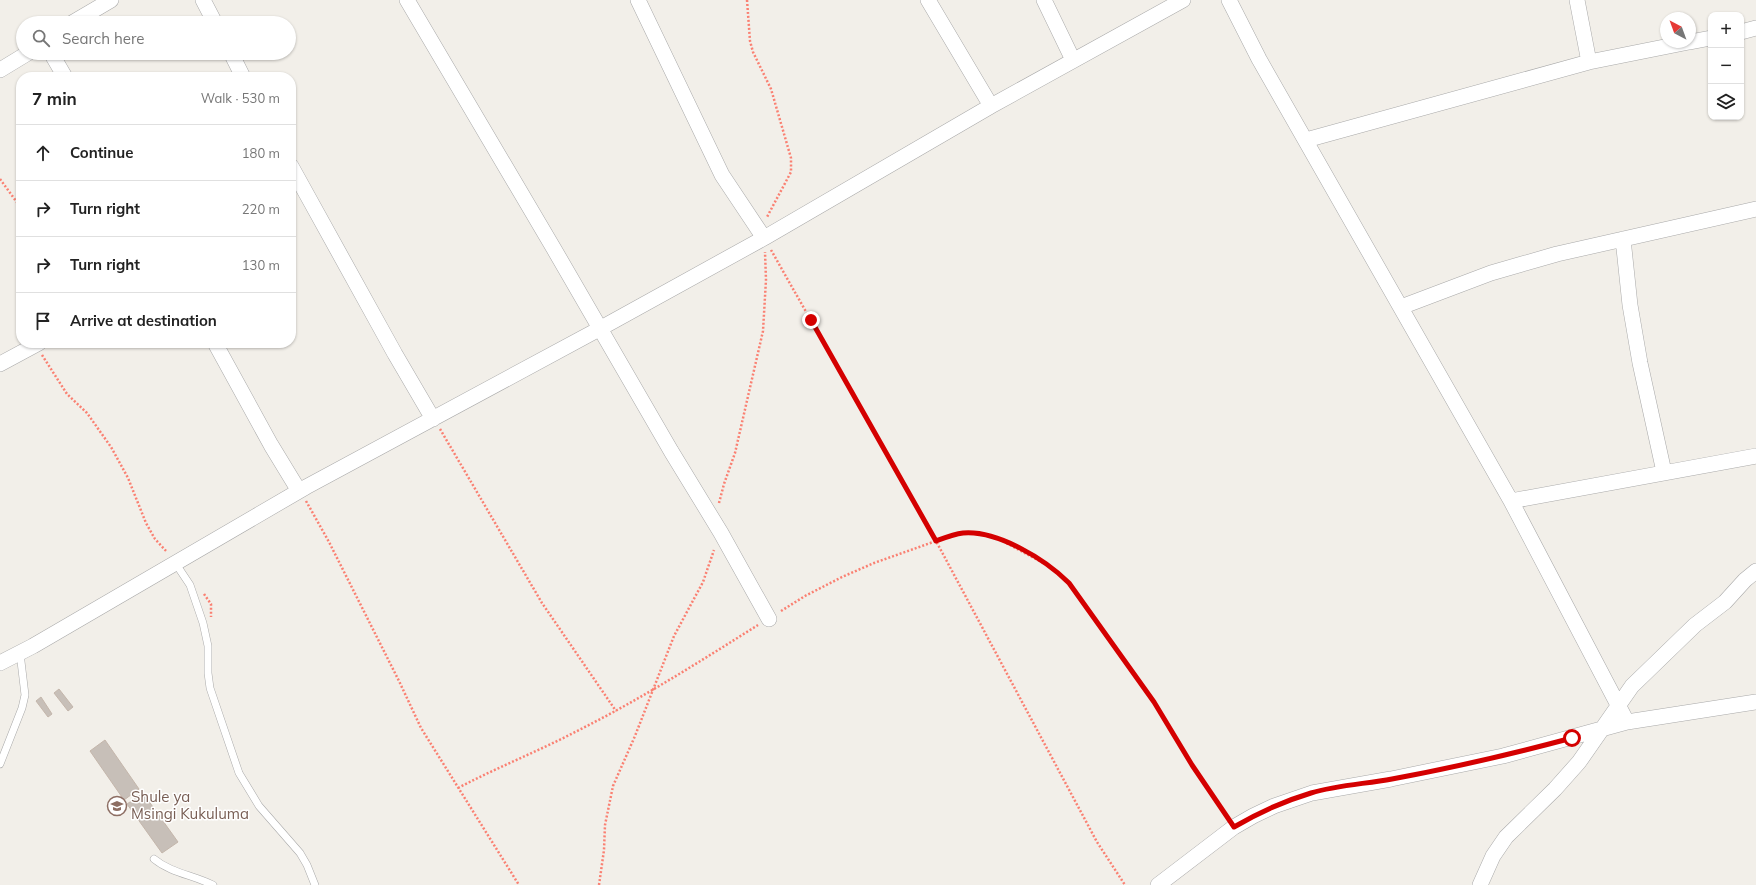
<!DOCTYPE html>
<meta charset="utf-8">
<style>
:root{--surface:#fff;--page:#f6f6f6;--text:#222;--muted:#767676;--line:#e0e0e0}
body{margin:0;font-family:Mulish,sans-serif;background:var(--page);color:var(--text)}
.controls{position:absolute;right:12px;top:12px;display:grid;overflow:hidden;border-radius:8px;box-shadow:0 1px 3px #0004}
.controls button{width:36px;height:36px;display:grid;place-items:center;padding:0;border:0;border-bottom:1px solid var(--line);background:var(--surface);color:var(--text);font:20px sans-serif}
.compass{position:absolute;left:1660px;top:12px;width:36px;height:36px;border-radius:50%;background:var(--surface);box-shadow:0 1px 3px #0004;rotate:319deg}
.stop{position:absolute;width:12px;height:12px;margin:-9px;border:3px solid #d40000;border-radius:50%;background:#fff}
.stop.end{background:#d40000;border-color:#fff;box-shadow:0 1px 4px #0008}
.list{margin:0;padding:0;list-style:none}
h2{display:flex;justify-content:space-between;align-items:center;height:52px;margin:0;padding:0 16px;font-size:17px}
h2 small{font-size:13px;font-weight:400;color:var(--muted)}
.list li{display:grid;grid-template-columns:26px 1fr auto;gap:12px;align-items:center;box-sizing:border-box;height:56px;padding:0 16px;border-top:1px solid var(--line)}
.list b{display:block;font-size:15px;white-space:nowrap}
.list em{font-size:13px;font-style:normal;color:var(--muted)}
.icon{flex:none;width:22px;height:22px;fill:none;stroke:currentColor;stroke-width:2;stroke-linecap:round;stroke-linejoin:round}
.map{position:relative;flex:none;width:1756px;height:885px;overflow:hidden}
.search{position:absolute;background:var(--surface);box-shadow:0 1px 3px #0004;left:16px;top:16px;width:280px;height:44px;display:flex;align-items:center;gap:10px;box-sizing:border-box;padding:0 14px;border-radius:22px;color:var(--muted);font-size:15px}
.panel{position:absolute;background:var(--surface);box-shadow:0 1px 3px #0004;left:16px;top:72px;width:280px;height:276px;border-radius:16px}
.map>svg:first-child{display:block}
.building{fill:#c7bfb8;stroke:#c4b6ab}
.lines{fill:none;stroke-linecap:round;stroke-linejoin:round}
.service-casing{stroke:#a9a9a9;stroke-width:8}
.minor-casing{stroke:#a9a9a9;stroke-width:16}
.path{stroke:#fa8072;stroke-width:2.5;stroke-dasharray:2 2;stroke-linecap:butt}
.service{stroke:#fff;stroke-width:7}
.minor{stroke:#fff;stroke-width:15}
.route{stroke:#d40000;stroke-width:5}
.labels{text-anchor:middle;stroke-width:3;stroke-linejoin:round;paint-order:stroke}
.education-label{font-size:15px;fill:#785e54;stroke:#fff;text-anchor:start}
</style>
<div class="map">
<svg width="1756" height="885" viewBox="0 0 1756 885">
<rect width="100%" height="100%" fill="#f2efe9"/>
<path class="building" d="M59 689 73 707 68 711 54 693Z
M41 697 52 714 48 717 36 701Z
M105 740 139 789 124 800 90 751Z
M143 793 178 842 162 853 127 804Z"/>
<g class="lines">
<defs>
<path id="service" d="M176 564 190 585 203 623 208 646V673L210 688 239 773 259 806 300 853 307 865 315 885
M0 764 22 708 25 695 20 653
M154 859C171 873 193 875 213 885"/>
<path id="minor" d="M203 0 215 23
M407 0 554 249 671 451 721 533 769 619
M638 0 722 175 764 238
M928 0 991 106
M1044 0 1073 60
M1229 0 1259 59 1511 501 1627 722
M1577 0 1589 62
M72 23 111 0
M1741 32 1756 28
M1690 42 1711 38
M51 53 65 77
M231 53 243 77
M0 70 28 53
M1306 140 1589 62 1689 42
M291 166 395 354 433 419
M1623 239 1630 305 1640 363 1664 472
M1401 307 1491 273 1557 254 1756 209
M215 343 271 445 299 491
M0 364 39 343
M1511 501 1756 456
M0 663 33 646 306 487 601 328 764 238 991 106 1183 0
M1158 885 1234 827 1253 816 1274 806 1312 793 1391 779 1503 756 1627 722 1756 702
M1480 885 1493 856 1506 837 1555 789 1579 762 1632 686 1695 625 1725 602 1745 580 1756 571"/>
</defs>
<use href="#service" class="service-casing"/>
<use href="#minor" class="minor-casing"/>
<path class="path" d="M747 0 750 41 753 52 771 89 791 158V172L767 217
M0 179 21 208
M771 250 936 541 1097 842 1125 885
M42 355 67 394 87 413 111 447 128 478 146 523 155 539 167 552
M440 429 542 603 616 711
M306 501 329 542 399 681 421 728 519 885
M719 503 724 484 735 453 763 331 766 280 765 252
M204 594 211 604V617
M781 611 805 596 842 577 874 563 936 541 962 533 979 534 997 538 1047 565 1069 583 1154 702 1192 765 1227 816
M458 788C498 767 539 751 579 730 641 699 699 662 758 625
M599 885 604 850 605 825 613 786 635 736 674 636 703 582 714 550"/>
<use href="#service" class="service"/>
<use href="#minor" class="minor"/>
</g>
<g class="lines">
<path class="route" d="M811 320 936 541C944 538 954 534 963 533 997 530 1045 559 1069 583L1154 702 1192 765 1234 827C1258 813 1284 801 1311 793 1337 785 1365 784 1392 779 1452 768 1512 754 1572 738"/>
</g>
<defs>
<symbol id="school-ring" viewBox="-11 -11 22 22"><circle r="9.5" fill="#fff" stroke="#8d6e63" stroke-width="1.5"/><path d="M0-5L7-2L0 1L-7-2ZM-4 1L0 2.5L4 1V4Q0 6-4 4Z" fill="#8d6e63"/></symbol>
</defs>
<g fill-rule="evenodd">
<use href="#school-ring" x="106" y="795" width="22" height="22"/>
</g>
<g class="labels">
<g class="education-label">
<text x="131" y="802">Shule ya<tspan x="131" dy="17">Msingi Kukuluma</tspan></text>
</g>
</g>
</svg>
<div class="controls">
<button>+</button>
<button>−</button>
<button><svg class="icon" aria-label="layers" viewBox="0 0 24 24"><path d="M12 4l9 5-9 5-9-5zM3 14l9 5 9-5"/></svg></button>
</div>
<svg class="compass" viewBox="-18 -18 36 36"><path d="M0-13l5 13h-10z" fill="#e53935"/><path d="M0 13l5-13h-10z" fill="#767676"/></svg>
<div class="stop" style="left:1572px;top:738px"></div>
<div class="stop end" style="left:811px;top:320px"></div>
<div class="search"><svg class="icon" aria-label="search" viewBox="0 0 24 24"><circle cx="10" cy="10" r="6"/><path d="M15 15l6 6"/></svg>Search here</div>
<section class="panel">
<h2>7 min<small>Walk · 530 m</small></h2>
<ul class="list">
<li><svg class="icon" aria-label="ahead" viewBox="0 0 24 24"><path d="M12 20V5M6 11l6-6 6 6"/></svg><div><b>Continue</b></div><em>180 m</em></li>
<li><svg class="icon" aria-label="right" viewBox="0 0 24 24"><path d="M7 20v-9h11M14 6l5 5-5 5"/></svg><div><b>Turn right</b></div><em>220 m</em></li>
<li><svg class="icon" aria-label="right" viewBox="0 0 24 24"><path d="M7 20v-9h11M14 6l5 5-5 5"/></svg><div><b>Turn right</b></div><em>130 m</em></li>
<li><svg class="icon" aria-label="arrive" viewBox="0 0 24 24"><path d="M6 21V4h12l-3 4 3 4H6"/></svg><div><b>Arrive at destination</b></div></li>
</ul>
</section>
</div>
